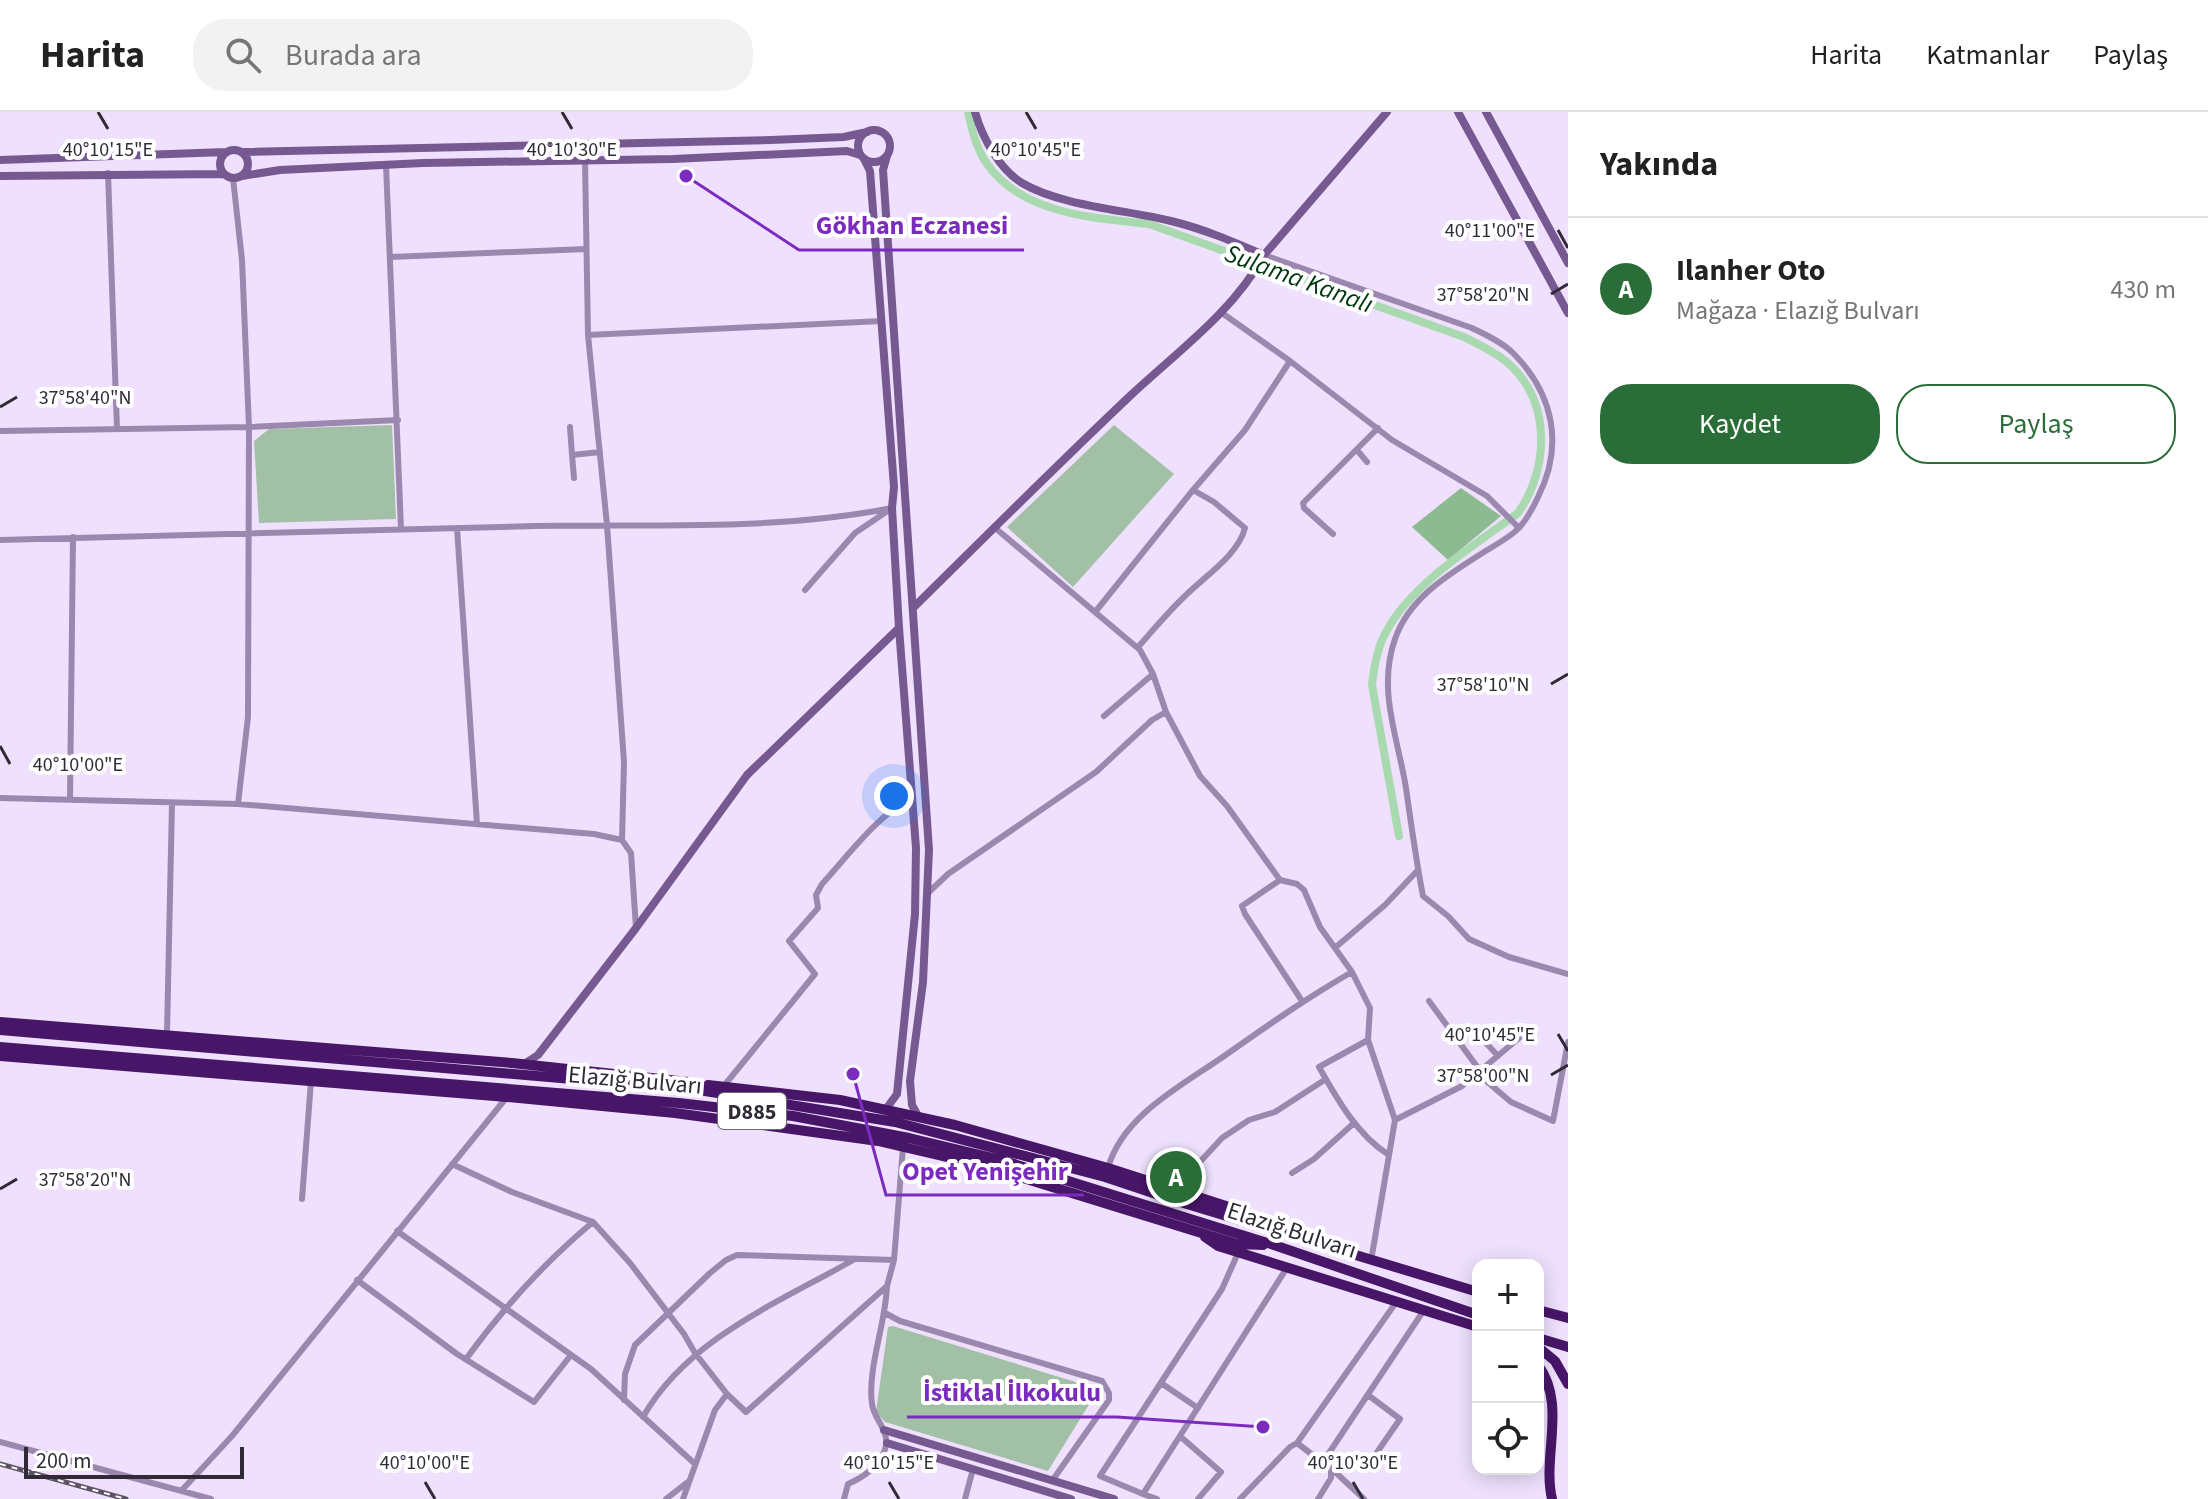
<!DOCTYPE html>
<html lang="tr">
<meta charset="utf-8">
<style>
:root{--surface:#fff;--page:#f2f2f2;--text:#222;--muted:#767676;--line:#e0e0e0;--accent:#2b6d38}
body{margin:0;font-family:"Source Sans 3",sans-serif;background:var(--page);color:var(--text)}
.controls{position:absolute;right:24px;bottom:24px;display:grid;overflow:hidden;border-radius:16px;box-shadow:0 4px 20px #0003}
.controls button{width:72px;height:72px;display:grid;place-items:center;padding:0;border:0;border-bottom:2px solid var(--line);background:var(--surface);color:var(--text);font:40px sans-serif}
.scale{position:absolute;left:24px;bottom:20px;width:220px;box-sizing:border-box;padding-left:8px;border:4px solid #302a36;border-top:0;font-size:22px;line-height:28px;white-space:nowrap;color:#302a36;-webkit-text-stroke:6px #fff;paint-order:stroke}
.you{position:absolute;left:894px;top:684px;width:28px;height:28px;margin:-20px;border:6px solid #fff;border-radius:50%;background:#1a73e8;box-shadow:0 0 0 12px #1a73e833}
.badge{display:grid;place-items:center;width:52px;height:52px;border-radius:50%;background:var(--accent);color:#fff;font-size:26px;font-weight:700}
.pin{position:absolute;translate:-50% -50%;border:4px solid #fff;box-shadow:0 2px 8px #0006}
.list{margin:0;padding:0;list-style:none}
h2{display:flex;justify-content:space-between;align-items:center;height:104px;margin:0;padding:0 32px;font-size:34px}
h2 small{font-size:26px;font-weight:400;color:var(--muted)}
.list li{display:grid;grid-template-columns:52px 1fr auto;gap:24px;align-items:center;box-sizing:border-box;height:144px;padding:0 32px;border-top:2px solid var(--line)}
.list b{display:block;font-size:30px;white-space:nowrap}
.list p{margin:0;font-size:26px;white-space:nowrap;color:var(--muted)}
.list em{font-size:26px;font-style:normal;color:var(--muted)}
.actions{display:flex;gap:16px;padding:24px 32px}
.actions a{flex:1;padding:18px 0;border:2px solid var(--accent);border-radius:32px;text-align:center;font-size:28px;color:var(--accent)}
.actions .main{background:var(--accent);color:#fff}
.icon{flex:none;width:44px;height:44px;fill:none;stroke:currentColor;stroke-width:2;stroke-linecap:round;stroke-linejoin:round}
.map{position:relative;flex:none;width:1568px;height:1387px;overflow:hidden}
header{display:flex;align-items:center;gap:48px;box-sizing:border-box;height:112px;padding:0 40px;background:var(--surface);border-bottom:2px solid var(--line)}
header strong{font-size:38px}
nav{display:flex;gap:44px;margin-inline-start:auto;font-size:28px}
.search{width:560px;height:72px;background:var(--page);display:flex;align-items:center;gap:20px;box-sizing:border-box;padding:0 28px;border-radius:32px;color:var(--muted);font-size:30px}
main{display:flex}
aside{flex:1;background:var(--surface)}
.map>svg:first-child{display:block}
.green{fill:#a2c0a5}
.forest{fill:#8cba91}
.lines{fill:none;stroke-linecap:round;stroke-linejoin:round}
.canal{stroke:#a9d9ae;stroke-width:8}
.street{stroke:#9c88af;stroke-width:6}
.secondary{stroke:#775992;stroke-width:8}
.highway{stroke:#481669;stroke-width:10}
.rail-casing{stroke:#5c5464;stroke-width:5}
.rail{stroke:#fff;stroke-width:2;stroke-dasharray:6;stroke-linecap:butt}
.ticks{fill:none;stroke:#302a36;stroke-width:3}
.labels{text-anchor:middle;stroke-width:8;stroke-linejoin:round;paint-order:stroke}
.shield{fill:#fff;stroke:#6e6a72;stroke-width:2}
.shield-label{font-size:22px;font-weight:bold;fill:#302a36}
.street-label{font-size:24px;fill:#302a36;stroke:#fff}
.water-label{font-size:26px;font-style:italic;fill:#003710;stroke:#fff}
.ticks-label{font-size:20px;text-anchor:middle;fill:#302a36;stroke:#fff;stroke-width:8;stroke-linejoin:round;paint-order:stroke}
.leader{fill:none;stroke:#7b2cbf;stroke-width:3}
.callout-dot{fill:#7b2cbf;stroke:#fff;stroke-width:3}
.callout-label{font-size:26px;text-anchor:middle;font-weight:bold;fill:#7b2cbf;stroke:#fff;stroke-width:8;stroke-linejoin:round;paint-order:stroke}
</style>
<header>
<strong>Harita</strong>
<div class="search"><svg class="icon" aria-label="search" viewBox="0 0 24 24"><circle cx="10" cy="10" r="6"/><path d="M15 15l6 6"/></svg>Burada ara</div>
<nav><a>Harita</a><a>Katmanlar</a><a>Paylaş</a></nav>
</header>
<main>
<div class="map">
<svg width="1568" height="1387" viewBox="0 0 1568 1387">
<rect width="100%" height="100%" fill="#efe1fd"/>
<path class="green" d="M392 313 396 407 259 411 254 329 269 317Z
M1114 313 1174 362 1073 475 1007 415Z
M893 1214 1092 1275 1093 1286 1048 1359 885 1310 876 1300 888 1215Z"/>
<path class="forest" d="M1461 376 1501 404 1448 448 1412 415Z"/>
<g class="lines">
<path class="canal" d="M968 0C972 18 976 36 987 52 1022 102 1094 106 1149 112L1464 225C1480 233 1495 240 1508 251 1552 290 1549 357 1518 401 1475 433 1411 472 1386 520 1377 536 1374 554 1372 573L1399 724"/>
<path class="street" d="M585 48 588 223 607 413 624 650 622 728
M386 53 401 417
M108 61 117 317
M233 66 242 148 249 315 248 605 238 692
M1264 143 1472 216C1486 223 1502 230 1513 241 1554 282 1564 334 1538 385 1533 396 1527 407 1519 416 1509 426 1495 433 1484 440 1449 462 1409 486 1395 527 1377 578 1398 626 1406 676 1411 712 1416 748 1423 784L1448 804 1469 827 1509 845 1568 862
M391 145 586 137
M1222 201 1290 249 1392 328 1487 384 1519 416
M588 223 882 209
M570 315 572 343
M0 319 249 315 398 308
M1357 338 1367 350
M574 366 572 343 600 340
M994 415 1140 538 1153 562 1166 600 1200 664 1227 694 1280 768 1297 772 1304 778 1320 815 1352 860 1370 896 1368 928 1395 1008 1371 1149
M457 416 477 712
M1333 422 1304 396 1303 391 1378 316
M0 428C178 422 356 417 535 414 653 412 775 419 892 396
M805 478 855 421 889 398
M1096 499 1193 378 1245 318 1290 249
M1138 535C1154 517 1169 499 1186 483 1205 464 1238 443 1245 416L1214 390 1193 378
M1104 604 1153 562
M0 686 238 692 594 722 622 728 631 741 636 816
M70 687 73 425
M1280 768 1242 794 1245 802 1302 889
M929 780 948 762 1096 660 1152 608 1166 600
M1336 835 1385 793 1418 758
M1429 889 1481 960
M1476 920 1498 944
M167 921 172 691
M1368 928 1319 955C1337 987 1358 1024 1389 1043
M1478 962 1511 990 1553 1009 1568 930
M723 975 815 862 789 829 818 796 816 783 822 772C841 752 886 692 912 689
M1395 1008 1462 974 1531 916
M452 1052 512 1080 593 1110 630 1151 684 1222 695 1241 727 1282 746 1300 887 1174 894 1148 903 1035
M1108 1056C1123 1002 1185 972 1227 942 1268 913 1308 885 1352 860
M1292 1061 1314 1047 1354 1011
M1182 1079 1198 1052 1222 1026 1249 1008 1275 1000 1326 967
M302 1087 311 969
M397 1119 591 1257 695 1352
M1238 1141 1222 1177 1100 1364 1143 1382 1288 1154
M357 1168 457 1242 534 1290 571 1243
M885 1201 900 1209 1102 1269 1109 1281V1288L1052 1369
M466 1247C503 1196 545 1150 593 1110
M1161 1271 1198 1296
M1368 1283 1400 1307 1369 1352
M624 1288 625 1262 635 1233 710 1161 726 1148 737 1143 894 1148
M643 1305C688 1226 780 1190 855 1147
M1181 1325 1221 1360 1198 1387
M0 1330 211 1387
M1323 1350 1424 1198
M1332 1357 1364 1387
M182 1378 232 1324 507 985
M1143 1382 1157 1387
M666 1387 689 1369
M683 1387 715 1298 727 1282
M844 1387 848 1372C864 1365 883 1352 886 1333 888 1317 874 1307 872 1292 867 1258 886 1210 887 1174
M965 1387 973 1357
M1240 1387 1290 1335 1297 1331
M1318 1387 1331 1366V1357L1297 1331 1397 1189"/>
<path class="secondary" d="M975 0C982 25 999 57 1022 71 1061 94 1127 98 1171 109 1204 117 1234 130 1264 143
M1458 0 1568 201
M1486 0 1568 151
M858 34a16 16 0 1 1 32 0a16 16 0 1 1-32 0Z
M220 52a14 14 0 1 1 28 0a14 14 0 1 1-28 0Z
M243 40 771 28 844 25 867 20
M887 44 883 58 929 738 923 870 910 969 912 993 918 1004
M864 47 870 59 894 375 892 396 899 516 916 736 915 802 897 982 886 997
M0 48 226 40
M0 64 224 62
M242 64 280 58 423 51 673 47 847 39 860 43
M913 496C985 425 1057 353 1131 283 1178 239 1233 200 1264 143L1387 0
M524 952 538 943 636 816 747 663 899 516
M884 1318 1114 1387
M887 1331 1071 1387"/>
<path class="highway" d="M0 910 512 951 688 970
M0 918 699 978 895 1010 1105 1065 1177 1089 1478 1180
M0 935 679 991 793 1004 909 1026 1001 1048 1274 1133 1478 1203
M0 944 507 985 675 1001 878 1029 981 1053 1237 1132 1263 1133
M708 973 840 988 955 1013 1108 1056 1226 1094 1246 1104
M1205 1125 1218 1134 1478 1215
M1538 1198 1568 1206
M1538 1226 1568 1235
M1538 1235 1555 1249 1568 1272
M1538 1253C1567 1292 1542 1344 1552 1387"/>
<defs>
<path id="rail" d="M0 1352 126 1387"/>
</defs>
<use href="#rail" class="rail-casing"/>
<use href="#rail" class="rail"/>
</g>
<path class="ticks" d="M98 0 108 17M562 0 572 17M1026 0 1036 17M1558 118 1568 136M1551 182 1568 172M0 295 17 285M1551 572 1568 562M0 634 10 652M1558 922 1568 939M1551 963 1568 953M0 1077 17 1067M425 1370 435 1387M889 1370 899 1387M1353 1370 1363 1387"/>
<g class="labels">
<rect class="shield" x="718" y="981" width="68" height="36" rx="6"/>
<g class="shield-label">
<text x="752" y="1007">D885</text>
</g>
<g class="street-label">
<text transform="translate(635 968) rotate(5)" y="8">Elazığ Bulvarı</text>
<text transform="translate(1292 1118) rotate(18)" y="8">Elazığ Bulvarı</text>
</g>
<g class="water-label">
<text transform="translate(1299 166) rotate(20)" y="9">Sulama Kanalı</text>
</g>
</g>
<g class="ticks-label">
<text x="108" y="44">40°10'15"E</text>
<text x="572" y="44">40°10'30"E</text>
<text x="1036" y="44">40°10'45"E</text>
<text x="1490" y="125">40°11'00"E</text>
<text x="1483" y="189">37°58'20"N</text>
<text x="85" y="292">37°58'40"N</text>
<text x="1483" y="579">37°58'10"N</text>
<text x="78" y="659">40°10'00"E</text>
<text x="1490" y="929">40°10'45"E</text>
<text x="1483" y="970">37°58'00"N</text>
<text x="85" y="1074">37°58'20"N</text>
<text x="425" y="1357">40°10'00"E</text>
<text x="889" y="1357">40°10'15"E</text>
<text x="1353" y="1357">40°10'30"E</text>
</g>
<path class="leader" d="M686 64L799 138H1024M853 962L886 1083H1084M1263 1315L1117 1305H907"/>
<g class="callout-dot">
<circle cx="686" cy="64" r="8"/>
<circle cx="853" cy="962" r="8"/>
<circle cx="1263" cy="1315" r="8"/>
</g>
<g class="callout-label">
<text x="912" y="122">Gökhan Eczanesi</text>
<text x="985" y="1068">Opet Yenişehir</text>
<text x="1012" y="1289">İstiklal İlkokulu</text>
</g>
</svg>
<div class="controls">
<button>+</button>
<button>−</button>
<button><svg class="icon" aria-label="locate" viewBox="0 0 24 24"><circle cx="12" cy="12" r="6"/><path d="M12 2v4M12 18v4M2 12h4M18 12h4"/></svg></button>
</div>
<div class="scale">200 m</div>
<div class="you"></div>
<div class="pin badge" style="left:1176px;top:1065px">A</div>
</div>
<aside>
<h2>Yakında<small></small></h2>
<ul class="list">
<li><span class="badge">A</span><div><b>Ilanher Oto</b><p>Mağaza · Elazığ Bulvarı</p></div><em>430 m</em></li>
</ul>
<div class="actions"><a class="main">Kaydet</a><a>Paylaş</a></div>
</aside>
</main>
